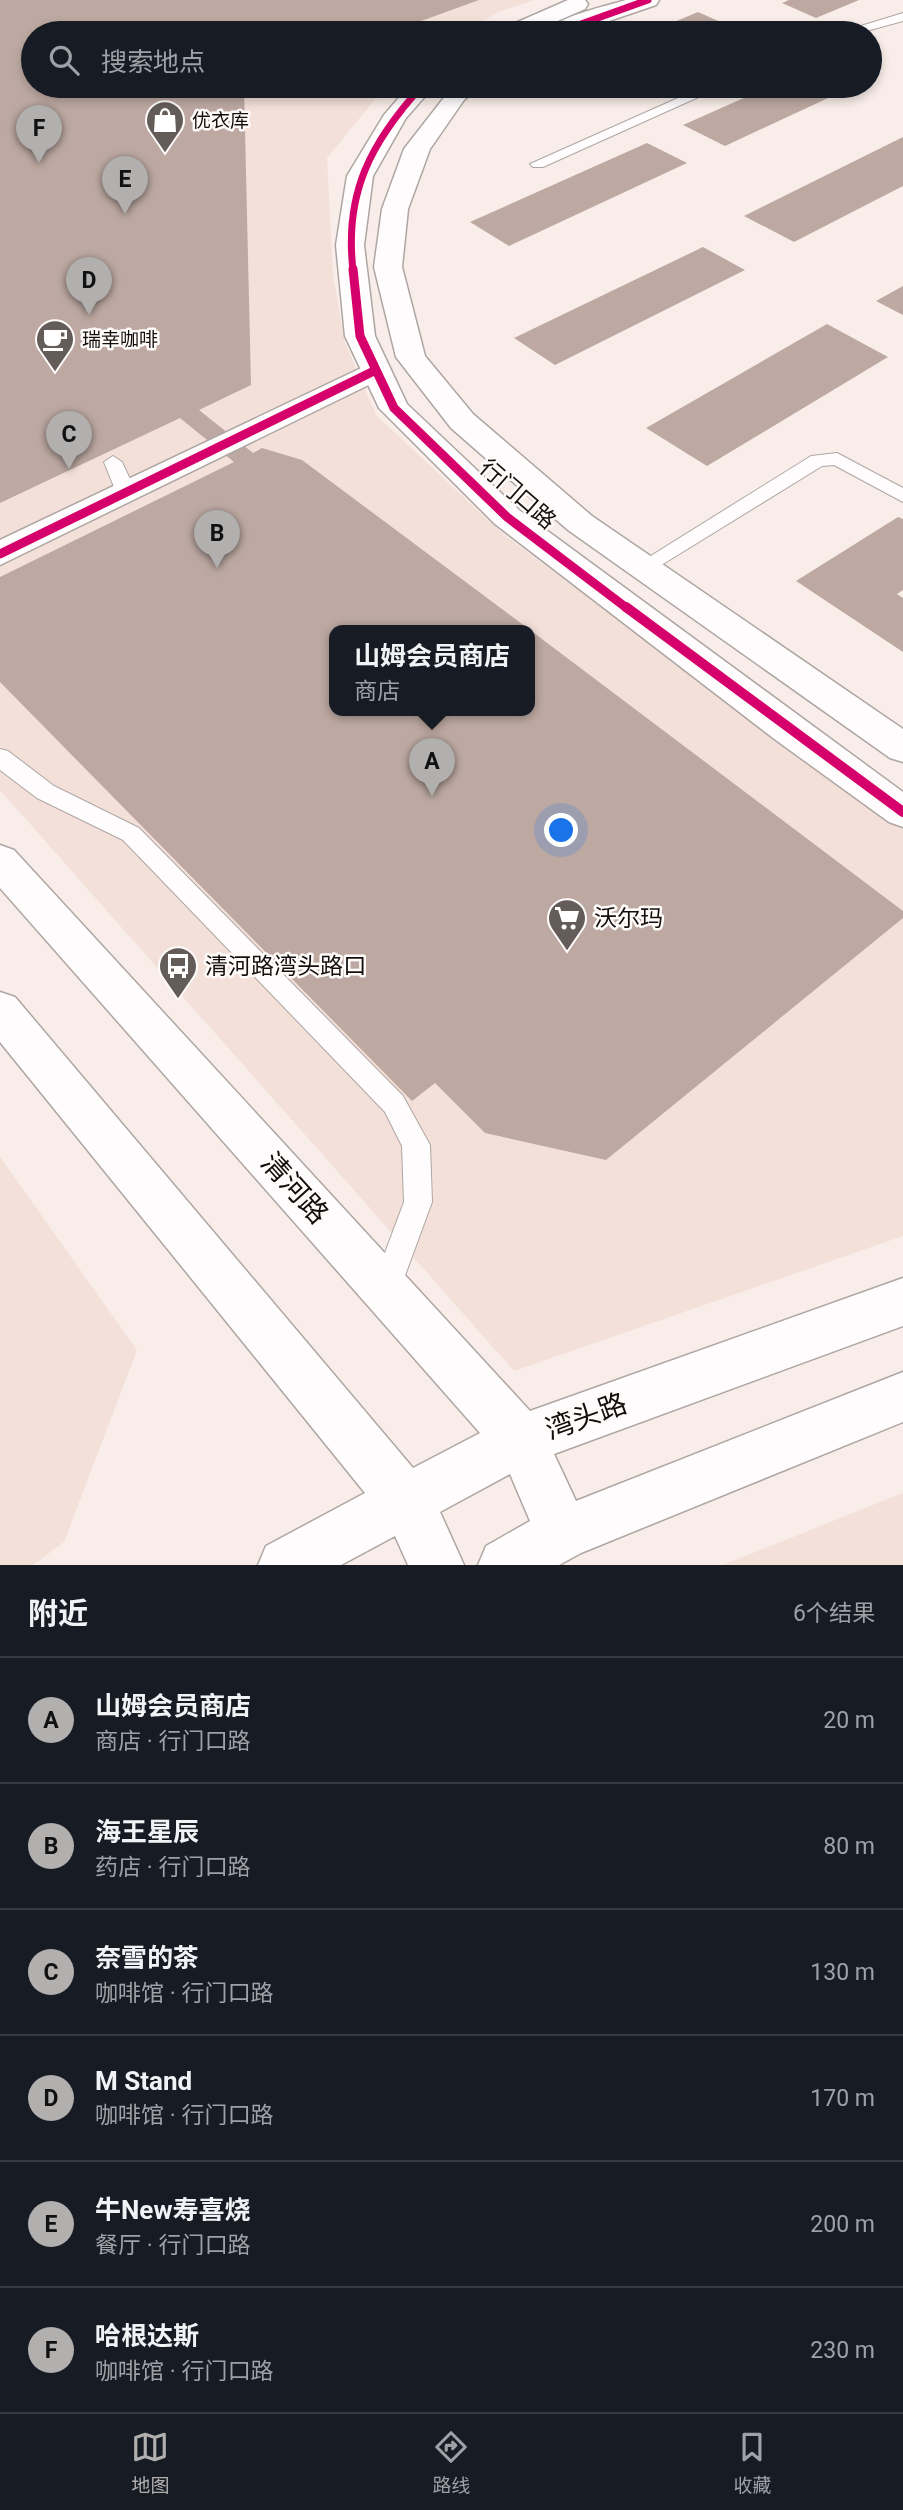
<!DOCTYPE html>
<html lang="zh">
<meta charset="utf-8">
<style>
:root{--surface:#171b24;--page:#20242c;--text:#f1f3f6;--muted:#9ea1a6;--line:#363941;--accent:#b2afaf}
body{margin:0;font-family:Roboto,"Noto Sans SC",sans-serif;background:var(--page);color:var(--text)}
.you{position:absolute;left:562px;top:831px;width:24px;height:24px;margin:-18px;border:5px solid #fff;border-radius:50%;background:#1a73e8;box-shadow:0 0 0 10px #1a73e833}
.badge{display:grid;place-items:center;width:46px;height:46px;border-radius:50%;background:var(--accent);color:#111;font-size:23px;font-weight:700}
.pin{position:absolute;translate:-50% -58px;filter:drop-shadow(0 2px 4px #0008)}
.pin::after{content:'';position:absolute;top:37px;width:24px;height:21px;background:inherit;clip-path:polygon(0 0,100% 0,50% 100%)}
.popup{position:absolute;left:329px;top:625px;width:206px;height:91px;box-sizing:border-box;display:grid;place-content:center;border-radius:14px;background:var(--surface);filter:drop-shadow(0 2px 5px #0005);font-size:23px;white-space:nowrap;color:var(--muted)}
.popup b{font-size:26px;color:var(--text)}
.popup::after{content:'';position:absolute;left:50%;top:100%;margin-left:-14px;border:14px solid transparent;border-top-color:var(--surface)}
.list{margin:0;padding:0;list-style:none}
h2{display:flex;justify-content:space-between;align-items:center;height:91px;margin:0;padding:0 28px;font-size:30px}
h2 small{font-size:23px;font-weight:400;color:var(--muted)}
.list li{display:grid;grid-template-columns:46px 1fr auto;gap:21px;align-items:center;box-sizing:border-box;height:126px;padding:0 28px;border-top:2px solid var(--line)}
.list b{display:block;font-size:26px;white-space:nowrap}
.list p{margin:0;font-size:23px;white-space:nowrap;color:var(--muted)}
.list em{font-size:23px;font-style:normal;color:var(--muted)}
.icon{flex:none;width:38px;height:38px;fill:none;stroke:currentColor;stroke-width:2;stroke-linecap:round;stroke-linejoin:round}
.map{position:relative;flex:none;width:903px;height:1565px;overflow:hidden}
.search{position:absolute;background:var(--surface);box-shadow:0 4px 10px #0003;left:21px;right:21px;top:21px;height:77px;display:flex;align-items:center;gap:18px;box-sizing:border-box;padding:0 24px;border-radius:38px;color:var(--muted);font-size:26px}
.sheet{height:847px;background:var(--surface)}
nav{display:flex;justify-content:space-around;align-items:center;box-sizing:border-box;height:98px;border-top:2px solid var(--line);background:var(--surface);font-size:19px;color:var(--muted)}
nav a{display:grid;justify-items:center;gap:4px}
nav .on{color:var(--accent)}
.map>svg:first-child{display:block}
.built{fill:#f3e0d9;fill-rule:evenodd}
.building{fill:#bda9a2}
.lines{fill:none;stroke-linecap:round;stroke-linejoin:round}
.lane-casing{stroke:#aea6a3;stroke-width:2}
.street-casing{stroke:#aea6a3;stroke-width:3}
.secondary-casing{stroke:#aea6a3;stroke-width:3}
.lane{fill:#fefcfc;fill-rule:evenodd}
.street{fill:#fefcfc;fill-rule:evenodd}
.secondary{fill:#fefcfc;fill-rule:evenodd}
.cycleway-far2-casing{stroke:#fffbfa;stroke-width:10}
.cycleway-far1-casing{stroke:#fffbfa;stroke-width:12}
.cycleway-casing{stroke:#fffbfa;stroke-width:15}
.cycleway-far2{stroke:#d6006c;stroke-width:7}
.cycleway-far1{stroke:#d6006c;stroke-width:9}
.cycleway{stroke:#d6006c;stroke-width:10}
.labels{text-anchor:middle;stroke-width:5;stroke-linejoin:round;paint-order:stroke}
.far-poi-label{font-size:19px;fill:#140e0c;stroke:#fffbfa;text-anchor:start}
.street-label{font-size:23px;fill:#140e0c;stroke:#fffbfa}
.poi-label{font-size:23px;fill:#140e0c;stroke:#fffbfa;text-anchor:start}
.near-street-label{font-size:28px;fill:#140e0c;stroke:#fffbfa}
</style>
<div class="map">
<svg width="903" height="1565" viewBox="0 0 903 1565">
<rect width="100%" height="100%" fill="#f8ede9"/>
<path class="built" d="M0 0H534L498 12 463 33H33V86H386L327 158 333 275 345 343 376 415 503 534 903 829V1236L514 1371 0 790ZM334 630H530V710H334Z
M0 1157 137 1350 64 1542 33 1565H0Z
M903 1493V1565H723Z"/>
<path class="building" d="M0 0H479L388 33H33V86H244L251 385 199 410 253 453 262 448 302 460 530 630H334V710H530V630L903 911V918L606 1160 485 1133 435 1083 412 1101 0 682V577L234 462 180 418 0 503Z
M789 0H859L816 18 782 3Z
M698 12 734 28 722 33H648Z
M771 86H854L725 146 683 125Z
M903 137V186L794 242 744 216Z
M647 143 687 163 509 246 470 222Z
M703 247 745 270 555 365 514 338Z
M903 286V315L876 301Z
M827 324 888 357 707 466 646 428Z
M898 517 903 519V590L897 594 903 598V652L796 581Z"/>
<g class="lines">
<defs>
<path id="lane" d="M903 13V21L859 33H838Z
M705 86H723L543 167H533L530 164Z
M837 453 903 488V502L834 465 822 466 650 572 643 574 633 567 811 456Z
M113 456 122 462 136 492 133 496H119L116 492 104 462Z
M0 749 8 751 54 786 139 828 403 1096 430 1145 432 1202 396 1300 386 1304 376 1300 371 1290 404 1202 402 1146 385 1112 123 840 37 798 0 770Z"/>
<path id="street" d="M376 361 387 364 391 370 387 376 0 565V540Z"/>
<path id="secondary" d="M568 0H585L588 4 585 9 530 33H501L504 28Z
M626 0H659L656 5 574 33H545C556 17 606 6 626 0Z
M409 86H434L406 118 373 176 364 245 375 336 407 404 519 510 903 792V827L889 822 773 738 495 524 379 408 345 336 336 245 347 176 384 115Z
M453 86H480L464 100 430 149 408 209 402 267 425 356 473 414 592 516 903 729V762L890 758 568 530 451 428 396 357 374 267 382 209 404 149Z
M0 845 14 850 530 1411 903 1278V1326L554 1454 576 1501 903 1372V1422L581 1553 559 1565H478L486 1546 530 1521 510 1474 440 1512 464 1565H408L395 1536 341 1565H258L266 1546 365 1493 0 1042V992L15 997 413 1468 480 1433 0 888Z"/>
</defs>
<use href="#lane" class="lane-casing"/>
<use href="#street" class="street-casing"/>
<use href="#secondary" class="secondary-casing"/>
<use href="#lane" class="lane"/>
<use href="#street" class="street"/>
<use href="#secondary" class="secondary"/>
<defs>
<path id="cycleway-far2" d="M556 33 648 0
M353 270C344 193 371 142 422 86"/>
<path id="cycleway-far1" d="M353 269 360 336 394 408 507 517 628 609
M0 554 376 370"/>
<path id="cycleway" d="M626 607 903 812"/>
</defs>
<use href="#cycleway-far2" class="cycleway-far2-casing"/>
<use href="#cycleway-far1" class="cycleway-far1-casing"/>
<use href="#cycleway" class="cycleway-casing"/>
<use href="#cycleway-far2" class="cycleway-far2"/>
<use href="#cycleway-far1" class="cycleway-far1"/>
<use href="#cycleway" class="cycleway"/>
</g>
<defs>
<symbol id="shop-pin" viewBox="-11 -11 22 30"><path d="M0 17L-7.5 6A9.5 9.5 0 1 1 7.5 6Z" fill="#645c59" stroke="#fffbfa"/><path d="M-5-2.5h2.3a2.7 3.5 0 0 1 5.4 0H5L5.5 6h-11ZM-1.5-2.5h3a1.5 2.3 0 0 0-3 0Z" fill="#fff"/></symbol>
<symbol id="cafe-pin" viewBox="-11 -11 22 30"><path d="M0 17L-7.5 6A9.5 9.5 0 1 1 7.5 6Z" fill="#645c59" stroke="#fffbfa"/><path d="M-5.5-4.5H6V0H3Q3 3.5 0 3.5H-2.5Q-5.5 3.5-5.5 0ZM3-3.2v2h1.7v-2ZM-6 4.5H4V6H-6Z" fill="#fff"/></symbol>
<symbol id="supermarket-pin" viewBox="-11 -11 22 30"><path d="M0 17L-7.5 6A9.5 9.5 0 1 1 7.5 6Z" fill="#645c59" stroke="#fffbfa"/><path d="M-6-5.5h2.5l.6 2H6L4.5 2H-2.5L-4.4-4H-6ZM-1.5 3.2a1.3 1.3 0 1 0 .1 0ZM3 3.2a1.3 1.3 0 1 0 .1 0Z" fill="#fff"/></symbol>
<symbol id="bus-pin" viewBox="-11 -11 22 30"><path d="M0 17L-7.5 6A9.5 9.5 0 1 1 7.5 6Z" fill="#645c59" stroke="#fffbfa"/><path d="M-5-6H5V4H4V6H2V4H-2V6H-4V4H-5ZM-3.5-4V0h7V-4ZM-3.5 1.2v1.5H-2V1.2ZM2 1.2v1.5H3.5V1.2Z" fill="#fff"/></symbol>
</defs>
<g fill-rule="evenodd">
<use href="#shop-pin" x="143" y="98" width="44" height="60"/>
<use href="#cafe-pin" x="33" y="317" width="44" height="60"/>
<use href="#supermarket-pin" x="545" y="896" width="44" height="60"/>
<use href="#bus-pin" x="156" y="944" width="44" height="60"/>
</g>
<g class="labels">
<g class="far-poi-label">
<text x="192" y="127">优衣库</text>
<text x="82" y="346">瑞幸咖啡</text>
</g>
<g class="street-label">
<text transform="translate(518 494) rotate(41)" y="8">行门口路</text>
</g>
<g class="poi-label">
<text x="594" y="926">沃尔玛</text>
<text x="205" y="974">清河路湾头路口</text>
</g>
<g class="near-street-label">
<text transform="translate(295 1188) rotate(48)" y="10">清河路</text>
<text transform="translate(586 1416) rotate(-20)" y="10">湾头路</text>
</g>
</g>
</svg>
<div class="you"></div>
<div class="pin badge" style="left:432px;top:796px">A</div>
<div class="popup"><b>山姆会员商店</b>商店</div>
<div class="pin badge" style="left:217px;top:568px">B</div>
<div class="pin badge" style="left:69px;top:469px">C</div>
<div class="pin badge" style="left:89px;top:315px">D</div>
<div class="pin badge" style="left:125px;top:214px">E</div>
<div class="pin badge" style="left:39px;top:163px">F</div>
<div class="search"><svg class="icon" aria-label="search" viewBox="0 0 24 24"><circle cx="10" cy="10" r="6"/><path d="M15 15l6 6"/></svg>搜索地点</div>
</div>
<section class="sheet">
<h2>附近<small>6个结果</small></h2>
<ul class="list">
<li><span class="badge">A</span><div><b>山姆会员商店</b><p>商店 · 行门口路</p></div><em>20 m</em></li>
<li><span class="badge">B</span><div><b>海王星辰</b><p>药店 · 行门口路</p></div><em>80 m</em></li>
<li><span class="badge">C</span><div><b>奈雪的茶</b><p>咖啡馆 · 行门口路</p></div><em>130 m</em></li>
<li><span class="badge">D</span><div><b>M Stand</b><p>咖啡馆 · 行门口路</p></div><em>170 m</em></li>
<li><span class="badge">E</span><div><b>牛New寿喜烧</b><p>餐厅 · 行门口路</p></div><em>200 m</em></li>
<li><span class="badge">F</span><div><b>哈根达斯</b><p>咖啡馆 · 行门口路</p></div><em>230 m</em></li>
</ul>
</section>
<nav>
<a class="on"><svg class="icon" aria-label="map" viewBox="0 0 24 24"><path d="M3 6l6-2 6 2 6-2v14l-6 2-6-2-6 2zM9 4v14M15 6v14"/></svg>地图</a>
<a><svg class="icon" aria-label="directions" viewBox="0 0 24 24"><path d="M12 3l9 9-9 9-9-9zM9 14v-3h6M13 9l2 2-2 2"/></svg>路线</a>
<a><svg class="icon" aria-label="saved" viewBox="0 0 24 24"><path d="M7 4h10v16l-5-4-5 4z"/></svg>收藏</a>
</nav>
